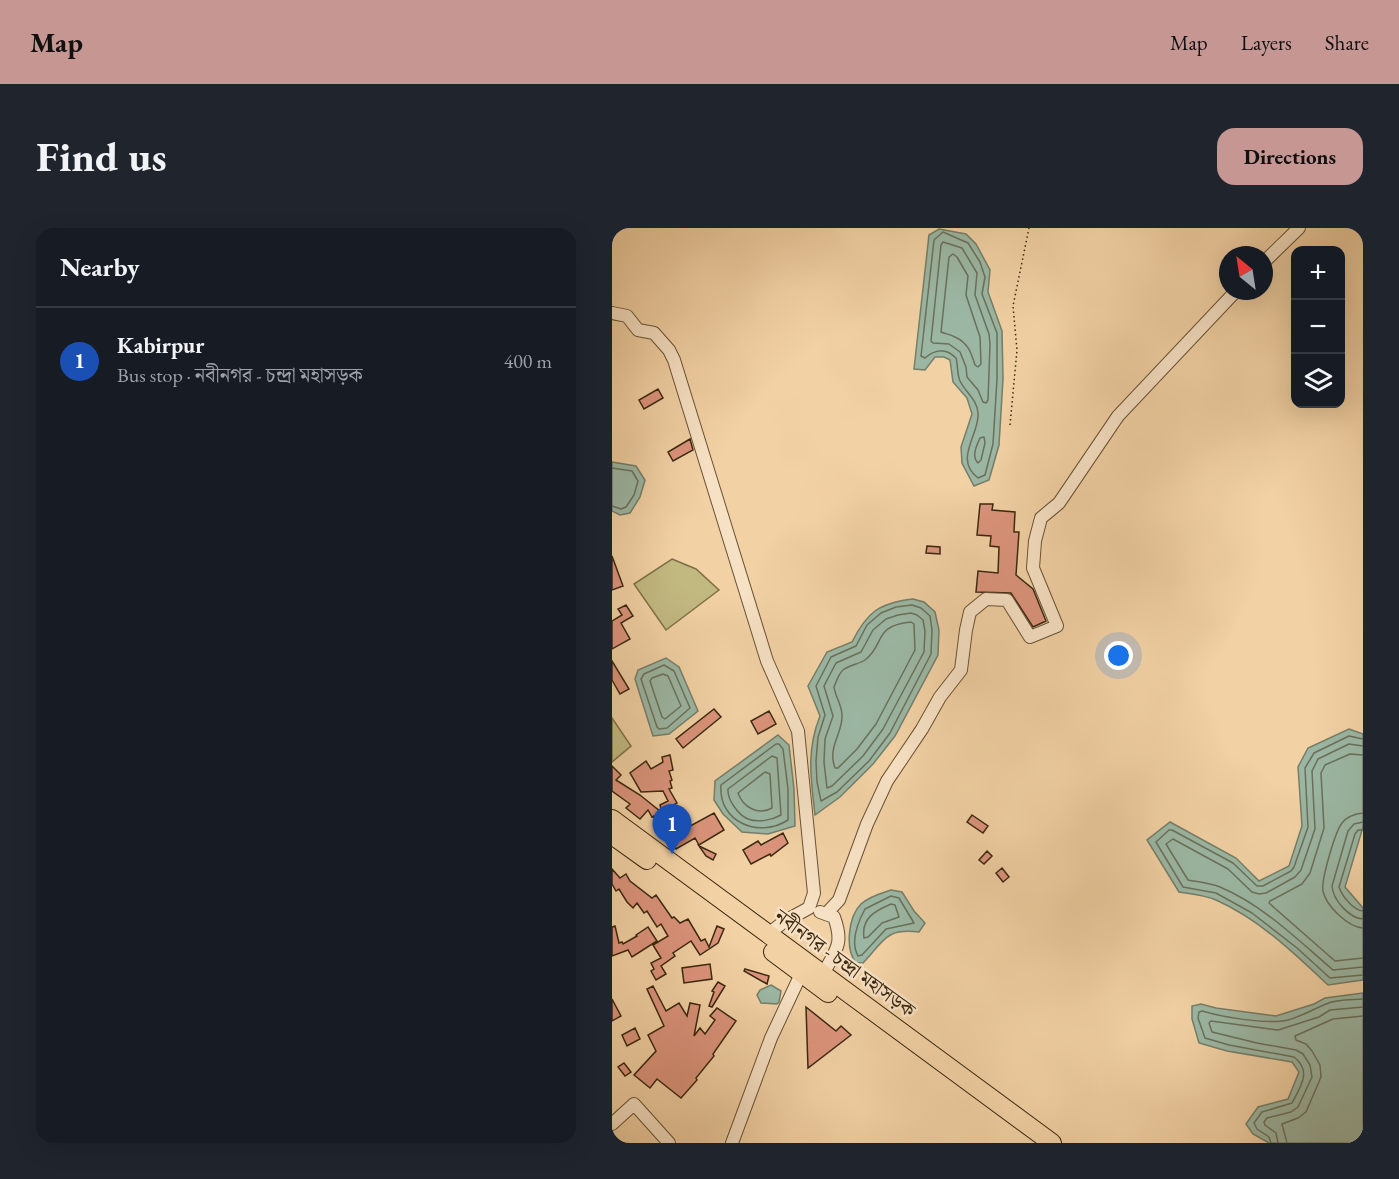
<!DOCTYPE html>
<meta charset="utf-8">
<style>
:root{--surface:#171b24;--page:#20242c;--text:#f1f3f6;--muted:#9ea1a6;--line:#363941;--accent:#c59692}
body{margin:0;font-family:"EB Garamond","Noto Serif Bengali",serif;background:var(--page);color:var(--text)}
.controls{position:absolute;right:18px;top:18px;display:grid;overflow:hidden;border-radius:12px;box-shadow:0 6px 24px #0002}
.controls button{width:54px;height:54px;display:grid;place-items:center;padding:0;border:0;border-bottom:2px solid var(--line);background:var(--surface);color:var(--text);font:30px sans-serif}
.compass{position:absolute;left:607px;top:18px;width:54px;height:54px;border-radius:50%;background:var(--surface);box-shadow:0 6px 24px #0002;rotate:330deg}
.you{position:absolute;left:507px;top:428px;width:21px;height:21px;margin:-15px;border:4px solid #fff;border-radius:50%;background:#1a73e8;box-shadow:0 0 0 9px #1a73e833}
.badge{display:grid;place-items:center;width:39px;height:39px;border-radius:50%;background:var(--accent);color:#fff;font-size:20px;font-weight:700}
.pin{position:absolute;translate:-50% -50px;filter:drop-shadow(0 2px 3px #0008)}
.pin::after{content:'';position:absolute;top:32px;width:21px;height:18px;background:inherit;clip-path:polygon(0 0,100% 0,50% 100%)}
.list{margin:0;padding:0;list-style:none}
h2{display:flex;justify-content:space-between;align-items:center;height:78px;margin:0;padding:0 24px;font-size:26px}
h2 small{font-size:20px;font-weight:400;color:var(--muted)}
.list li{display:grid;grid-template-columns:39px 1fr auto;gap:18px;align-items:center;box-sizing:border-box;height:108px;padding:0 24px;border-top:2px solid var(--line)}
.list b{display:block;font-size:22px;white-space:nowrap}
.list p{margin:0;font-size:20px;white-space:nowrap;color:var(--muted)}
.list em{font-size:20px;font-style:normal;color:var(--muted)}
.icon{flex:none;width:33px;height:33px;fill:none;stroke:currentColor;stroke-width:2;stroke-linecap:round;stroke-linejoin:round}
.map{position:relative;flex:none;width:751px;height:915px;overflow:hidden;border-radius:18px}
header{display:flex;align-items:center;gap:36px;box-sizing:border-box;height:84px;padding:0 30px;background:var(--accent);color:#111}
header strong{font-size:28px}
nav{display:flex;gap:33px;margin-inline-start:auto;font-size:21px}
.intro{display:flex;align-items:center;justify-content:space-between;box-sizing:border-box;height:144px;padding:0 36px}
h1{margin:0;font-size:42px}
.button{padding:15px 27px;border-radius:18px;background:var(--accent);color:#111;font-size:21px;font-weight:700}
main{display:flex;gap:36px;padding:0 36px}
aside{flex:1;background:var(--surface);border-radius:18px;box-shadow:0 6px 24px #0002}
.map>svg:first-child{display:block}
.green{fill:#c2b981;stroke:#7e7048;stroke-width:1.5}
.water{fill:#9bb7a4;stroke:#747e69;stroke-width:1.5}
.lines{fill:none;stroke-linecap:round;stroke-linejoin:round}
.shore{stroke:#6a705a;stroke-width:1.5}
.building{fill:#dc947c;stroke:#3a2810;stroke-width:1.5}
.minor-casing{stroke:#685235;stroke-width:14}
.highway-casing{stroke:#3a2810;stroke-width:20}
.path{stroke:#3a2810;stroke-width:1.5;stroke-dasharray:1.5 3;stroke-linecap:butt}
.minor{stroke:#f7e1c4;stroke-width:12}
.highway{stroke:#f2d1a4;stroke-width:18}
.labels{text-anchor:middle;stroke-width:5;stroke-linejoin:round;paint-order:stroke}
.street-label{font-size:20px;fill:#3a2810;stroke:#f7e1c4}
</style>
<header>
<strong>Map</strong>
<nav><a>Map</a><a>Layers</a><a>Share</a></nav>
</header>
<div class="intro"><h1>Find us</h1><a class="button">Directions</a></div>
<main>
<aside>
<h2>Nearby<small></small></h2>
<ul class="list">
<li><span class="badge" style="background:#1a4fb4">1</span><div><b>Kabirpur</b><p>Bus stop · নবীনগর - চন্দ্রা মহাসড়ক</p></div><em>400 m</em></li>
</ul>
</aside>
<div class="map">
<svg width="751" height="915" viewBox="0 0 751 915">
<rect width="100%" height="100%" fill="#f2d1a4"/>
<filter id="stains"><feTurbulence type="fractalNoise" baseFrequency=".00333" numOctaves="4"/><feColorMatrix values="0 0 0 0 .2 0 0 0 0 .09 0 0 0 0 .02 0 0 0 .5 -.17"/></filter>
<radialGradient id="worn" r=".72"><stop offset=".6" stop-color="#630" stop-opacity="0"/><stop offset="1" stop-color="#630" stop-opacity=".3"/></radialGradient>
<path class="green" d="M60 331 84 341 107 362 54 402 22 356Z
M0 490 19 518 0 534Z"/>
<path class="water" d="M327 1 354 6 364 16 378 42 376 64 390 103 391 151 387 217 377 252 362 258 350 235 349 219 360 186 355 170 341 154 338 132 332 129H323L313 142 302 141 317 7Z
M0 234 24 238 33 252 28 269 18 285 8 287 0 283Z
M301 371 312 374 323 384 327 402 326 427 283 508 261 536 228 569 203 587C199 551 194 523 208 488L196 458 215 424 240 414C255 384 267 375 301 371Z
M54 430 67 439 86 483 57 506 41 508 23 451 26 442Z
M737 501 751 506V599L733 659 751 680V752L716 757C682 725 647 691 604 672 593 667 579 666 567 664L535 612 558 594 624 630 647 653 677 638 690 598 686 539 696 520Z
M166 507 177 517 182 561 183 598 156 606 130 604 111 586 102 572 103 553Z
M279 662 290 664 302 683 313 695 307 704C273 700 272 713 251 735H244C233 721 236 689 249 676 256 669 270 665 279 662Z
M159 757 169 763 167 774 165 776 149 775 145 767 148 762Z
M751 765V915H657L641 906 634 896 646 879 676 871 687 844 680 834 615 823 587 815 580 791V778L589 776 604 780 664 788 702 776 713 770Z"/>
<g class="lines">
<path class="shore" d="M331 4 356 15 368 34 373 49 370 66 385 105V151L381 216 373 247 366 250C341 231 368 206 366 185 365 171 354 165 348 153 345 147 346 137 344 130 334 120 323 121 313 130L309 128 322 12Z
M331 14 350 20 365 45 363 67 377 106 378 116 376 172 374 175 371 174 366 162 355 149 354 139 348 124 337 116 321 115 319 113 329 17Z
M341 26 345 29 356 48 354 67 368 109 369 136 366 139 363 137C359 124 356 115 343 109 338 106 333 106 329 104L337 29Z
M372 209 373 215 369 232 366 235C359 228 365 217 368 210Z
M0 240 20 243 26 253 22 267 14 279 9 281 0 278
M300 377 309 380 318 388 320 402 319 426 278 505 257 533 225 564 209 573 205 554 204 533 206 509 213 487 204 458 219 429 244 418 255 397 269 385 284 379Z
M299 385 305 387 311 392 313 403 312 424 271 501 251 528 220 558 215 560 212 534 213 511 221 488 212 458 224 435 249 424 261 402 274 391 286 387Z
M299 394 302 396 303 422 264 496 245 521 226 540H223C215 519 231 505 230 487 230 477 223 468 222 459 224 454 227 445 231 442 237 437 247 436 253 432 274 416 260 398 299 394Z
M52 437 62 443 78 480 55 500 47 501 45 499 29 451 32 446Z
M51 446 56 448 69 478 53 491 50 489 38 453 40 450Z
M751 511 737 508 702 525 693 540 696 599 682 639 679 643 651 658H645L621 635 560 602H557L544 614 571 659 604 665 640 685 685 720 718 750 751 747
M164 516H167L171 521 176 561V592C147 611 106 594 109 557Z
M751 518 737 516 706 531 700 543 703 601 689 642 683 649 654 665 647 666 640 664 616 641 561 611 554 616 576 652C586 654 598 655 608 659 651 677 686 712 721 742L751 739
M751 527 738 526 713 537 709 545 712 600 698 645 690 656 658 673 657 675 723 733 751 730
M160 528 165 530 169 587C160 592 146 595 136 591 126 587 115 571 116 561Z
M153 544 158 546 160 580C146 588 131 579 126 565Z
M751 585C743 586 735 588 730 595 723 604 709 652 711 663 714 678 736 699 751 700
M751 594 742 596 736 603 720 658C721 672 737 690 751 691
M751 602H746L743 606 727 659C730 668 741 682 751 683
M279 668 287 670 302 695 274 701 250 727 246 728C238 714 246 694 253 681Z
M279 676 283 677 287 689 270 695 256 709 252 710C249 690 263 683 279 676Z
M659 915 657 909 645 901 642 895 650 884 680 875C689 858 700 843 682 829L617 817 593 810 586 790 587 784 590 783C610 789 656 797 676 792 690 788 702 781 714 776 725 771 740 772 751 771
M666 915 664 905 653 897 652 894 655 890 679 884 686 879 700 849 698 837 691 826 684 822 645 815 600 804 597 795 599 793 666 802 707 789 718 782 751 779
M675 915 670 896 686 890 694 884 709 849 708 837 700 823 694 816 684 812 683 808 721 791 751 788"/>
</g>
<path class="building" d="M46 161 51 170 32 181 27 172Z
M78 211 81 222 61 233 56 224Z
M368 276H381L380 282 403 284 402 304H407L404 347 421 361 434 393 421 399 399 365 364 364 366 343 386 345 387 319 378 318 379 308 365 307Z
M315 318 328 319V326L314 325Z
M0 328 11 358 0 362Z
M14 377 21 388 9 395 18 411 0 421V393L10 387 6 381Z
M0 433 17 461 8 466 0 452Z
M102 481 109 489 71 520 64 511Z
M157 483 164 496 146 506 139 493Z
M58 527 61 542 57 543 60 552 58 553 60 560 57 561 65 575 50 584 48 577 56 573 51 563 29 564 18 545 34 533 39 541 51 534 50 529Z
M0 538 9 547 4 552 28 567 54 588 58 596 66 591 71 602 102 585 112 602 87 617 83 610 64 621 53 602 51 604 42 588 40 589 36 582 28 591 14 580 18 576 0 563Z
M360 587 376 598 371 605 355 594Z
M171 605 176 615 159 628 158 626 139 636 131 622 146 613 149 617Z
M87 618 104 626 101 632 94 628Z
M375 623 380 628 372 636 367 632Z
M390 640 397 649 391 654 384 645Z
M0 641 8 650 14 646 18 653 40 670 44 667 60 690 62 689 68 695 76 691 89 713 93 711 97 719 105 698 112 701 106 715 88 727 79 713 61 725 63 728 49 738 54 746 44 752 39 743 42 741 39 735 49 730 41 717 56 708 49 696 45 699 35 683 32 685 25 675 21 680 15 674 7 661 4 663 0 656Z
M3 698 7 715 10 714 11 716 25 708 24 707 36 699 45 713 20 729 16 722 0 728V699Z
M98 736 100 751 72 755 70 740Z
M133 741 157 748 155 756 132 743Z
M106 754 113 758 100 779 97 778 102 764 100 763Z
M41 758 54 783 67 775 75 788 78 775 88 777 82 808 88 800 93 806 103 792 98 788 105 780 124 793 101 826 102 828 84 850 85 852 69 870 45 851 38 860 22 847 44 823 36 807 52 798 35 761Z
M0 771 9 788 0 793Z
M194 779 224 803 229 798 239 807 196 840Z
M23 800 28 811 15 818 10 807Z
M12 835 19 844 13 848 6 839Z"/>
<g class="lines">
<defs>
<path id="minor" d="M652 34 687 0
M0 85 15 88 26 102 42 105 57 122 62 132 155 433 186 503 202 665 197 680 173 693 156 706
M208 684 222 689C232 716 224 722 211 746
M214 686 227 672 255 596 275 553 310 501 328 469 349 442 354 402 358 384 374 371 395 372 418 409 445 398 421 340 423 313 429 290 447 275 506 188 624 63
M0 896 22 876 57 915
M120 915 159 810 189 746"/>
<path id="highway" d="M0 591 440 915
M0 607 35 632
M161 724 216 765"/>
</defs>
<use href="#minor" class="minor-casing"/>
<use href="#highway" class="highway-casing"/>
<path class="path" d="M398 197 405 122 401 78 417 0"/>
<use href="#minor" class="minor"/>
<use href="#highway" class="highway"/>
</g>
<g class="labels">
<g class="street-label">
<text transform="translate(233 735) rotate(36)" y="7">নবীনগর - চন্দ্রা মহাসড়ক</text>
</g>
</g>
<rect width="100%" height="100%" filter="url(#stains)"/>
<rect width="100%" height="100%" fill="url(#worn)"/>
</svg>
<div class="controls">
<button>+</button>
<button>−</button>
<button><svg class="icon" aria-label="layers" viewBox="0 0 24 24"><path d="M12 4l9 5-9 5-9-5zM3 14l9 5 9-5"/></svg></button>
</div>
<svg class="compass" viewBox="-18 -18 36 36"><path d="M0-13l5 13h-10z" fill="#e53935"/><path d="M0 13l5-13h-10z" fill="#9ea1a6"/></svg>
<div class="you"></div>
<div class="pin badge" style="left:60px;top:626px;background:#1a4fb4">1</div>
</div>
</main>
